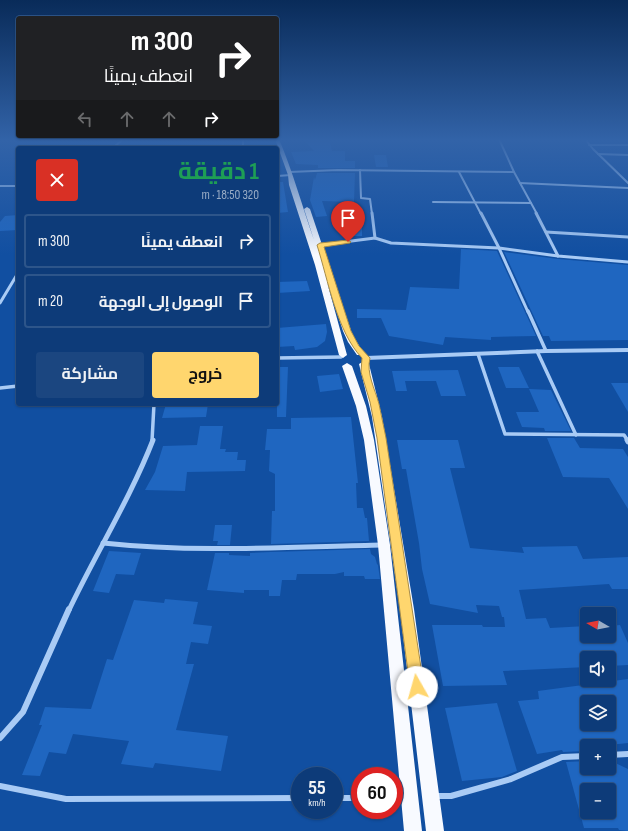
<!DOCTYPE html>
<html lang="ar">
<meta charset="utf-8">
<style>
:root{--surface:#0d3b79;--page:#1b4680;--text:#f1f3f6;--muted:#9aadc6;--line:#2d558a;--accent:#ffd66e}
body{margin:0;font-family:"Sofia Sans Condensed",Cairo,sans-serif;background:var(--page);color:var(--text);direction:rtl;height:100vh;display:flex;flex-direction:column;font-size:15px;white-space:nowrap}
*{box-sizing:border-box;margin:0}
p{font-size:13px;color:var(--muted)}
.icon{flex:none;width:22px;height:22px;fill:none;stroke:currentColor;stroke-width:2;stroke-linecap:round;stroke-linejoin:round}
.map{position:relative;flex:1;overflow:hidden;direction:ltr}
.side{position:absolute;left:16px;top:146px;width:263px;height:260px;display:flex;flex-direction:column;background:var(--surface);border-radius:4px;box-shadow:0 1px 3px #0004,0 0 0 1px var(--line);direction:rtl}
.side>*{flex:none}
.hud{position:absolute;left:16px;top:16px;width:263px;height:122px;border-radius:4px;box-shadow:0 1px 3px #0004,0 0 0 1px var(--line);direction:rtl;background:#202124;color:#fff;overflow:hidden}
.needle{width:26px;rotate:279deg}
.controls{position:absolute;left:580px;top:607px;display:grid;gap:8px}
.controls a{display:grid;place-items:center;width:36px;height:36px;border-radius:4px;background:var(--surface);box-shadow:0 1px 3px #0004,0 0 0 1px var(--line);font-size:20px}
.speed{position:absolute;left:291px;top:767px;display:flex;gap:8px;font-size:20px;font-weight:700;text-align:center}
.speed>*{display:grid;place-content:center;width:52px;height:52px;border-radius:50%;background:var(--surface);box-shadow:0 1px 3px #0004,0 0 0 1px var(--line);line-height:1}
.speed small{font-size:10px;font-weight:400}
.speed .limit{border:6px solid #d22;background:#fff;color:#111}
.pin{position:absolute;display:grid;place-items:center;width:34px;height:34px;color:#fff;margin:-41px -17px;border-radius:50% 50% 50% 0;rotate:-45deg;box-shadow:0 0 4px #0007}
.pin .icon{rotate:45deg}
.me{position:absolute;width:44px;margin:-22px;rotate:353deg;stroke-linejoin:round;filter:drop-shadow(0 0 3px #0008)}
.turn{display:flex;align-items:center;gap:14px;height:84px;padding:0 20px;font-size:18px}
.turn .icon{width:52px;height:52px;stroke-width:2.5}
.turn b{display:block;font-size:28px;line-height:34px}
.lanes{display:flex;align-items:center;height:38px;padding:0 20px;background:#0003;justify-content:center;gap:20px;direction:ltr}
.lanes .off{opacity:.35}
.round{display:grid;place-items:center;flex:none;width:42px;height:42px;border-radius:4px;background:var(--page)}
.overview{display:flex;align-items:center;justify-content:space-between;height:68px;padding:0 20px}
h1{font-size:24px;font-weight:700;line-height:30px;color:#1e9e55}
.action{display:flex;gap:8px;margin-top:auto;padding:8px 20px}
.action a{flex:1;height:46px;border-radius:4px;background:var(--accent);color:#111;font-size:16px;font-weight:700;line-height:46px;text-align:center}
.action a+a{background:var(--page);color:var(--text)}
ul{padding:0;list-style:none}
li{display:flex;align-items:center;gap:12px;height:54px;margin:0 8px 6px;padding:0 12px;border:2px solid var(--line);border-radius:4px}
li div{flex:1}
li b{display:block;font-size:15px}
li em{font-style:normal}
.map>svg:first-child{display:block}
</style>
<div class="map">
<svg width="628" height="831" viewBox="0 0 628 831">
<rect width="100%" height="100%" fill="#114fa1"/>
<g fill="#1f66c0" fill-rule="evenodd">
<path d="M303,139h26l3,12h13v10h10v7h-37v-3l-22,-1 -5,-12 23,-1z"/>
<path d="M374,155h12l2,12h-12z"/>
<path d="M317,173h38l-1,29 -32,-1 5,15 -11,1 -6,-17 4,-23 1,3z"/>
<path d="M277,182h6l5,30 -11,1z"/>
<path d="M18,215v15l-18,1v-9l5,-6z"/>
<path d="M350,225l12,1v10h-13z"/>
<path d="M461,249l36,2 39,85 -45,1v3l-46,-3 -2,8 -54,-9 -8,-18h-24v-9l49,1 4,-23 49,2z"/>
<path d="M504,252l54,7 70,6v75l-77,1 -2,-5h-6z"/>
<path d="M307,281l3,10 -33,2v-11z"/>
<path d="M326,324l1,8 -2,9 -8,6 -22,3 -1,-4 -17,1v-19z"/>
<path d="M277,367h11l-2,50h-9z"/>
<path d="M498,367h21l10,21h-23z"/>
<path d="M458,370l8,26h-25l-5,-15h-31l2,10h-11l-4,-20z"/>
<path d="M339,374l4,15 -23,3 -3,-16z"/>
<path d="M611,383h17v29z"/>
<path d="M529,389l22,1 20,41h-26l-1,-3 -22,-1 -6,-15h23z"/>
<path d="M166,404h42l-2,13 -44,1z"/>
<path d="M351,417l7,66h-2l1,25h6l2,10h2l2,23 -98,3 1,-33h3v-37l-6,-3 1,-21h-5l2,-21h24v-11z"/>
<path d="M200,426h23l-3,23h6l-1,3h13l-1,8h9l-1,11 -58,1 -2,19 -40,-1 10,-18 8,-26 34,-1z"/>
<path d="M547,438h27l6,10 43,1 5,8v52l-19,-31 -46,-1z"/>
<path d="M397,440h61l7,28h-15l20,80 54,5 -2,-6 55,-1 6,13 45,-2v32h-16l-3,-5 -90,6 7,29 20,-1 4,10 37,-2v10h22v-10l11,-1 8,18v22l-19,1v-8h-22v9l-84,4 4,14 -64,1 -11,-61h50l1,2h22l-1,-10h-2l-3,-11 -23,-1 2,8 -48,-9 -8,-35 -3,-26 -13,-74h-4z"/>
<path d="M215,525h17l-2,20h-13l1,-4h-5z"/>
<path d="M370,549l1,5 4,3 2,7 1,1 2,14h-15l-1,-3h-20v-4l-9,2h-38l-1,6h-14l-2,16h-11v-6h-25v3l-37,-3 8,-37h14v2l21,1v-3l21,-1z"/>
<path d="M109,551l32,2 -7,22 -18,-1 -7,19 -16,-2z"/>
<path d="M165,599l33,3 -5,22 19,2 -4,18 -17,-2 -5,22h8l-18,66 52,6 -7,35 -66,-8 -2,5 -32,-4 8,-23 -56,-7 -7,20 -17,-2 -9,24 -18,-1 20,-50h-3l6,-18 46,2 16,-50 6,1 21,-60 30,3z"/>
<path d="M628,679v64l-19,2v-2l-27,5 5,2v1l-24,1 -1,-2 -25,4 -19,-53 21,-2 -1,-8zM587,702h22v22h-22z"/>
<path d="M497,703l20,68 -15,6 -40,4 -17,-73z"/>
<path d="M609,760l19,9v62l-9,-1 -1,-2h-34l-18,-66 21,-1v7h22zM587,790h22v22h-22z"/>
</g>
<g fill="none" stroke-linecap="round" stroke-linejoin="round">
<g stroke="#a9cbf5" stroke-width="2">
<path d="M243,139v9"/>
<path d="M585,139l8,10 35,34"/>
<path d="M589,145h39"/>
<path d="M113,148l10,-9"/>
<path d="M598,154l30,1"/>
<path d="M360,170l1,28 9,1 2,15"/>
<path d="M289,172l49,-2 176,2"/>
<path d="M459,172l22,42"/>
<path d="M277,176l14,-1"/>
<path d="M520,183l108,5"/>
<path d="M0,186h18"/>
<path d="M433,202l98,1 -17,-31 -15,-33"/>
<path d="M531,203l6,11"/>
</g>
<g stroke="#a9cbf5" stroke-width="3">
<path d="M481,213l18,35 29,64"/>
<path d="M536,213l22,43"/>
<path d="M546,232l82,5"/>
<path d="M375,238l16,5 108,5 59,8 70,6"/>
<path d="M320,245l55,-7 -3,-25"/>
<path d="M0,303l18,-30"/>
</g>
<g stroke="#a9cbf5" stroke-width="3.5">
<path d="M528,311l18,40"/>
<path d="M537,351l39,84"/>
<path d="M478,354l27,80 119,1 4,6"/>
<path d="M277,358l64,-1"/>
<path d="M0,388l18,-2"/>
<path d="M152,441l2,-37"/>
</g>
<g stroke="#a9cbf5" stroke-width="5">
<path d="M627,440l1,2"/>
<path d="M103,543c92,10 186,4 279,2"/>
<path d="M69,610c27,-57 61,-111 84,-170"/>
</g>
<g stroke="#a9cbf5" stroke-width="6">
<path d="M0,738l23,-26 46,-103"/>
<path d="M609,755l19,-1"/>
<path d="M0,786l66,13 234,-1"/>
<path d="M434,796h17l60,-17 51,-22 25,-1"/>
<path d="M334,798h26"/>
<path d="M394,798h11"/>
</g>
<path fill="#a9cbf5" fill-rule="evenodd" d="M628,348v4l-82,1 -180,7 -3,-2 3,-2 180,-7z"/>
<g fill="#f8faff" fill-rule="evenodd">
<path d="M275,139h4c14,33 23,67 35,101l-10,-31 3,-2 3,2 41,122 5,10 8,12 -1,2h-6l-9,-13 -5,-11 -16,-49 20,73 -4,3 -4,-3 -24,-90 -26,-80 -1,-10z"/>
<path d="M364,361l5,3 13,53 32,192 30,222h-18l-26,-222 -28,-192 -13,-53z"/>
<path d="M347,363l5,3 14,40 8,34 16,105 32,286h-18l-26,-286 -14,-105 -8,-34 -14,-40z"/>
</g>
</g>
<linearGradient id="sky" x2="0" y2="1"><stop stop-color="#092b59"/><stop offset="0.55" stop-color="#3263a8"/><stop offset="1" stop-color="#3263a8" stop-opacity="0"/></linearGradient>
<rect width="628" height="255" fill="url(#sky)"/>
<path fill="#ffd66e" stroke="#a68b48" d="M348,240l3,2 -1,1 -26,4 27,84 8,15 11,12c-4,15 5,31 9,46 2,11 5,23 7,34l38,249 -2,5 -5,2 -5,-2 -2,-5 -33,-249 -7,-36 -9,-30 1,-14c-25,-26 -34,-78 -45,-113l3,-2z"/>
</svg>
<div class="controls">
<a><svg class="needle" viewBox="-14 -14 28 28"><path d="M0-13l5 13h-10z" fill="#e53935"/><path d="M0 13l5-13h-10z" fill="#9aadc6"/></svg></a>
<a><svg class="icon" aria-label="sound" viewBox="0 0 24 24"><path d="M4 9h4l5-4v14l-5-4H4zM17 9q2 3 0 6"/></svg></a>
<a><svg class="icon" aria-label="layers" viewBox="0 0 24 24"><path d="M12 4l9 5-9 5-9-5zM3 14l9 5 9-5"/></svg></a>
<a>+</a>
<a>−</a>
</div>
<div class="speed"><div>55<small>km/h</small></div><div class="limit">60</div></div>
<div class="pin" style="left:348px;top:242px;background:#d93025"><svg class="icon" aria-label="arrive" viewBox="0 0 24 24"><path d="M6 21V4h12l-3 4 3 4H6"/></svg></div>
<svg class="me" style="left:417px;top:687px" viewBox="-20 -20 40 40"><circle r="19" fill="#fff"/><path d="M0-13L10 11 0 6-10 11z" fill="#ffd66e"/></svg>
<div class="hud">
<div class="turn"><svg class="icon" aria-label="right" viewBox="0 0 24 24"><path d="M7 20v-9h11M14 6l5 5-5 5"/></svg><div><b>300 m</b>انعطف يمينًا</div></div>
<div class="lanes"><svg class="icon off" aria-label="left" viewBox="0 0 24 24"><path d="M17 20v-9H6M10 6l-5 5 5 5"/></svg><svg class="icon off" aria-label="ahead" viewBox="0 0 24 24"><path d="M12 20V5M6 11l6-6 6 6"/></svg><svg class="icon off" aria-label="ahead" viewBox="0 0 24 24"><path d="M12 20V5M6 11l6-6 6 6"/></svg><svg class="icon" aria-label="right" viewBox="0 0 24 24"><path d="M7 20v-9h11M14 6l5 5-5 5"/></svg></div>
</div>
<section class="side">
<div class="overview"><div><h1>1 دقيقة</h1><p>320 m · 18:50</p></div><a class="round" style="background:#d93025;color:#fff"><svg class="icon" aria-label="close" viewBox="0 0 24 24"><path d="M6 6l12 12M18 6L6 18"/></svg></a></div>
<ul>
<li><svg class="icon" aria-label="right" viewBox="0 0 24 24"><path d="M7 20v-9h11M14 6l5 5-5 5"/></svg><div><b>انعطف يمينًا</b></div><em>300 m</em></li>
<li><svg class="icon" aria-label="arrive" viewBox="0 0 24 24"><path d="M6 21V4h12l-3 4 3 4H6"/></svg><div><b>الوصول إلى الوجهة</b></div><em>20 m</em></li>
</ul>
<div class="action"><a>خروج</a><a>مشاركة</a></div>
</section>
</div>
